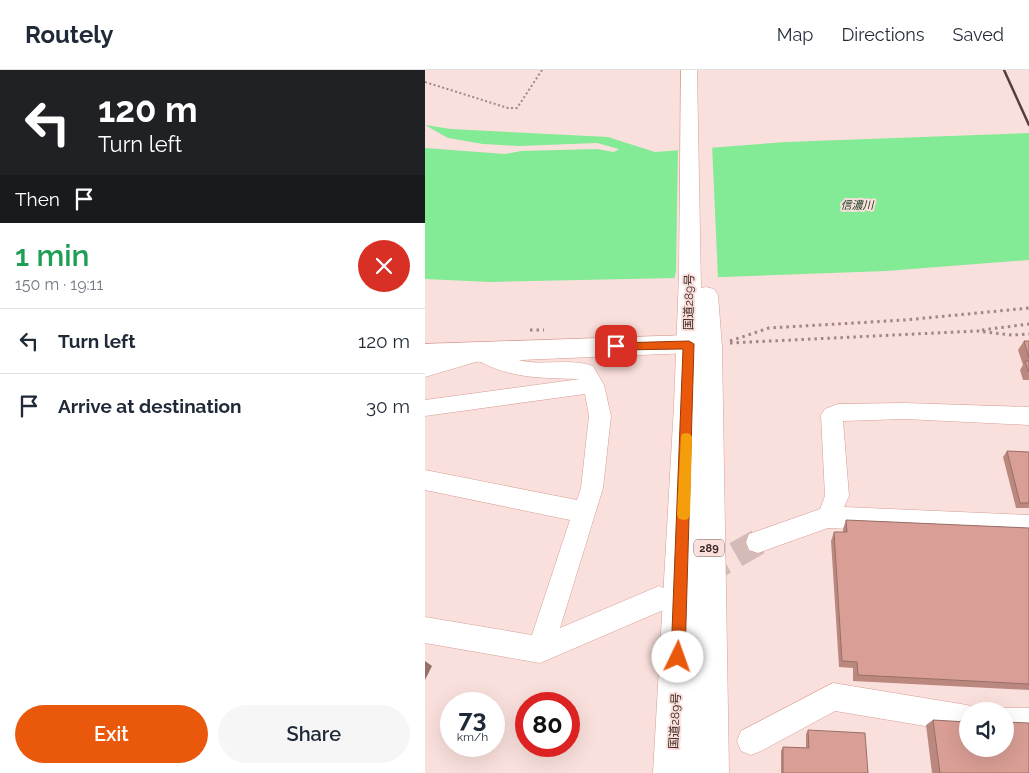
<!DOCTYPE html>
<meta charset="utf-8">
<style>
:root{--surface:#fff;--page:#f6f6f7;--text:#1f2937;--muted:#747a83;--line:#e0e1e3;--accent:#ea580c}
body{margin:0;font-family:Raleway,"Noto Sans JP",sans-serif;background:var(--page);color:var(--text);height:100vh;display:flex;flex-direction:column;font-size:19px;white-space:nowrap}
*{box-sizing:border-box;margin:0}
p{font-size:16px;color:var(--muted)}
.icon{flex:none;width:28px;height:28px;fill:none;stroke:currentColor;stroke-width:2;stroke-linecap:round;stroke-linejoin:round}
.map{position:relative;flex:1;overflow:hidden}
.side{display:flex;flex-direction:column;background:var(--surface);width:425px}
.side>*{flex:none}
.banner{background:#202124;color:#fff;overflow:hidden}
.fabs{position:absolute;left:534px;top:632px;display:grid;gap:10px}
.fabs a{display:grid;place-items:center;width:55px;height:55px;border-radius:50%;background:var(--surface);box-shadow:0 5px 20px #0002;font-size:25px}
.speed{position:absolute;left:15px;top:622px;display:flex;gap:10px;font-size:25px;font-weight:700;text-align:center}
.speed>*{display:grid;place-content:center;width:65px;height:65px;border-radius:50%;background:var(--surface);box-shadow:0 5px 20px #0002;line-height:1}
.speed small{font-size:12px;font-weight:400}
.speed .limit{border:8px solid #d22;background:#fff;color:#111}
.pin{position:absolute;display:grid;place-items:center;width:42px;height:42px;color:#fff;margin:-21px;border-radius:10px;box-shadow:0 2px 8px #0006}
.me{position:absolute;width:55px;margin:-28px;rotate:3deg;stroke-linejoin:round;filter:drop-shadow(0 0 4px #0008)}
.turn{display:flex;align-items:center;gap:18px;height:105px;padding:0 15px;font-size:22px}
.turn .icon{width:65px;height:65px;stroke-width:2.5}
.turn b{display:block;font-size:35px;line-height:42px}
.then{display:flex;align-items:center;height:48px;padding:0 15px;background:#0003;gap:10px;font-size:19px}
.round{display:grid;place-items:center;flex:none;width:52px;height:52px;border-radius:26px;background:var(--page)}
.head{display:flex;align-items:center;justify-content:space-between;height:85px;padding:0 15px}
h1{font-size:30px;font-weight:600;line-height:38px;color:#1e9e55}
.primary-button{display:flex;gap:10px;margin-top:auto;padding:10px 15px}
.primary-button a{flex:1;height:58px;border-radius:30px;background:var(--accent);color:#fff;font-size:20px;font-weight:600;line-height:58px;text-align:center}
.primary-button a+a{background:var(--page);color:var(--text)}
ul{padding:0;list-style:none}
li{display:flex;align-items:center;gap:15px;height:65px;padding:0 15px;border-top:1px solid var(--line)}
li div{flex:1}
li b{display:block;font-size:19px}
li em{font-style:normal}
header{display:flex;align-items:center;gap:30px;box-sizing:border-box;height:70px;padding:0 25px;background:var(--surface);border-bottom:1px solid var(--line)}
header strong{font-size:24px}
nav{display:flex;gap:28px;margin-inline-start:auto;font-size:18px}
main{display:flex;flex:1;min-height:0}
.map>svg:first-child{display:block}
</style>
<header>
<strong>Routely</strong>
<nav><a>Map</a><a>Directions</a><a>Saved</a></nav>
</header>
<main>
<section class="side">
<div class="banner">
<div class="turn"><svg class="icon" aria-label="left" viewBox="0 0 24 24"><path d="M17 20v-9H6M10 6l-5 5 5 5"/></svg><div><b>120 m</b>Turn left</div></div>
<div class="then">Then<svg class="icon" aria-label="arrive" viewBox="0 0 24 24"><path d="M6 21V4h12l-3 4 3 4H6"/></svg></div>
</div>
<div class="head"><div><h1>1 min</h1><p>150 m · 19:11</p></div><a class="round" style="background:#d93025;color:#fff"><svg class="icon" aria-label="close" viewBox="0 0 24 24"><path d="M6 6l12 12M18 6L6 18"/></svg></a></div>
<ul>
<li><svg class="icon" aria-label="left" viewBox="0 0 24 24"><path d="M17 20v-9H6M10 6l-5 5 5 5"/></svg><div><b>Turn left</b></div><em>120 m</em></li>
<li><svg class="icon" aria-label="arrive" viewBox="0 0 24 24"><path d="M6 21V4h12l-3 4 3 4H6"/></svg><div><b>Arrive at destination</b></div><em>30 m</em></li>
</ul>
<div class="primary-button"><a>Exit</a><a>Share</a></div>
</section>
<div class="map">
<svg width="604" height="703" viewBox="0 0 604 703">
<rect width="100%" height="100%" fill="#fae0dc"/>
<path fill="#83ea95" d="M0,55l26,4 157,8 47,15 131,-10 243,-9v127l-143,11 -162,6 -234,5 -65,-3v-131l80,6 16,-3 76,-2 17,3 5,-3 -22,-6 -78,3 -36,-2 -35,-6z"/>
<path fill="#fae0dc" d="M287,74l6,135 -44,1 2,-9 2,-124z"/>
<g fill="none" stroke-linecap="round" stroke-linejoin="round">
<path stroke="#d4bbb7" stroke-width="26" stroke-dasharray="26 13" stroke-linecap="butt" d="M277,504l56,-32"/>
<g stroke="#d79d94" stroke-width="1">
<g id="street">
<path d="M56,276c17,5 30,14 49,16 20,2 44,-3 63,4l11,19 7,31 -8,72 -43,140 99,-42 9,4 4,9 -4,9 -128,55 -115,-20v-26l107,18 38,-115 -145,-30v-20l152,30 4,-12 8,-72 -4,-22 -160,22v-16l155,-21c-35,-1 -69,0 -101,-18l-54,16v-16z"/>
<path d="M480,333l124,4v18l-124,-6 -62,2 6,75 -5,11 185,8v22l-201,-9 -70,25 -9,-3 -3,-8 3,-8 71,-25 5,-13 -4,-81 4,-6 13,-5z"/>
<path d="M408,613l134,22 10,4 1,2h-11v22l-132,-22 -74,40 -10,4 -10,-4 -4,-10 4,-10z"/>
<path d="M580,638h24v28h-24v-25h-8z"/>
</g>
</g>
<g stroke="#d79d94" stroke-width="1">
<path id="secondary" d="M264,265l9,2 4,7 -4,7 -9,2 -264,11v-20z"/>
</g>
<g stroke="#d79d94" stroke-width="1">
<path id="highway" d="M256,0h16l4,218 5,-1 8,2 4,6 4,52 7,426h-76l21,-368 5,-131z"/>
</g>
<path stroke="#a08784" stroke-width="2" stroke-dasharray="2 2.5" stroke-linecap="butt" d="M0,12l83,26h9l25,-38"/>
<g stroke="#a08784" stroke-width="3" stroke-dasharray="2.5 4" stroke-linecap="butt">
<path d="M105,260h14"/>
<path d="M557,260l47,-6"/>
<path d="M305,271l39,-13 136,-8 124,-12"/>
<path d="M305,273l247,-12 35,4 17,-1"/>
</g>
<use href="#street" fill="#fff" fill-rule="evenodd"/>
<use href="#secondary" fill="#fff" fill-rule="evenodd"/>
<use href="#highway" fill="#fff" fill-rule="evenodd"/>
<path stroke="#573e3b" stroke-width="2.5" d="M579,0l25,55"/>
</g>
<g fill="#bb8880">
<path d="M599,271h5v41v-2h-6l-3,-10 3,-5 -5,-15z"/>
<path d="M582,381l22,1v56h-13l-13,-51z"/>
<path d="M421,450l183,8v162l-176,-9v-13l-14,-1 -8,-126 3,-9h9v-3z"/>
<path d="M541,647l1,32 62,24h-97l-6,-48 7,-5 25,2z"/>
<path d="M383,660l60,43h-87v-22l2,-4 23,1v-14z"/>
</g>
<path fill="#986f68" d="M0,591l7,5 -7,14z"/>
<g fill="#d99e95" stroke="#986f68">
<path d="M599,271h5v17z"/>
<path d="M600,291h4v10h-1z"/>
<path d="M582,381l22,1v51h-9z"/>
<path d="M421,450l183,8v156l-171,-9 -1,-13 -15,-1 -8,-129h13z"/>
<path d="M541,647h1v32h38v-27l24,1v50h-89l-7,-53 34,2z"/>
<path d="M383,660l57,3 3,40h-85v-26l26,1z"/>
</g>
<path fill="#ea580c" stroke="#983908" d="M264,271l5,3 -9,313 -2,5 -5,2 -5,-2 -2,-5 12,-308 -67,1 -6,-4 6,-3z"/>
<path fill="#f59e0b" d="M261,363l4,1 2,3 -2,78 -2,4 -4,1 -5,-1 -2,-4 4,-78 1,-3z"/>
<g text-anchor="middle" dominant-baseline="central" stroke-width="4" stroke-linejoin="round" paint-order="stroke">
<g font-size="11" font-style="italic" fill="#103a1a" stroke="#fae0dc">
<text x="432" y="135">信濃川</text>
</g>
<rect fill="#fae0dc" stroke="#765d5a" stroke-width="1" x="269" y="469.5" width="30" height="17" rx="4"/>
<g font-size="11" font-weight="bold" fill="#3d2522">
<text x="284" y="478">289</text>
</g>
<g font-size="12" fill="#3d2522" stroke="#fae0dc">
<text transform="translate(264 232) rotate(-89)">国道289号</text>
<text transform="translate(250 651) rotate(-87)">国道289号</text>
</g>
</g>
</svg>
<div class="fabs">
<a><svg class="icon" aria-label="sound" viewBox="0 0 24 24"><path d="M4 9h4l5-4v14l-5-4H4zM17 9q2 3 0 6"/></svg></a>
</div>
<div class="speed"><div>73<small>km/h</small></div><div class="limit">80</div></div>
<div class="pin" style="left:191px;top:276px;background:#d93025"><svg class="icon" aria-label="arrive" viewBox="0 0 24 24"><path d="M6 21V4h12l-3 4 3 4H6"/></svg></div>
<svg class="me" style="left:253px;top:587px" viewBox="-20 -20 40 40"><circle r="19" fill="#fff"/><path d="M0-13L10 11 0 6-10 11z" fill="#ea580c"/></svg>
</div>
</main>
